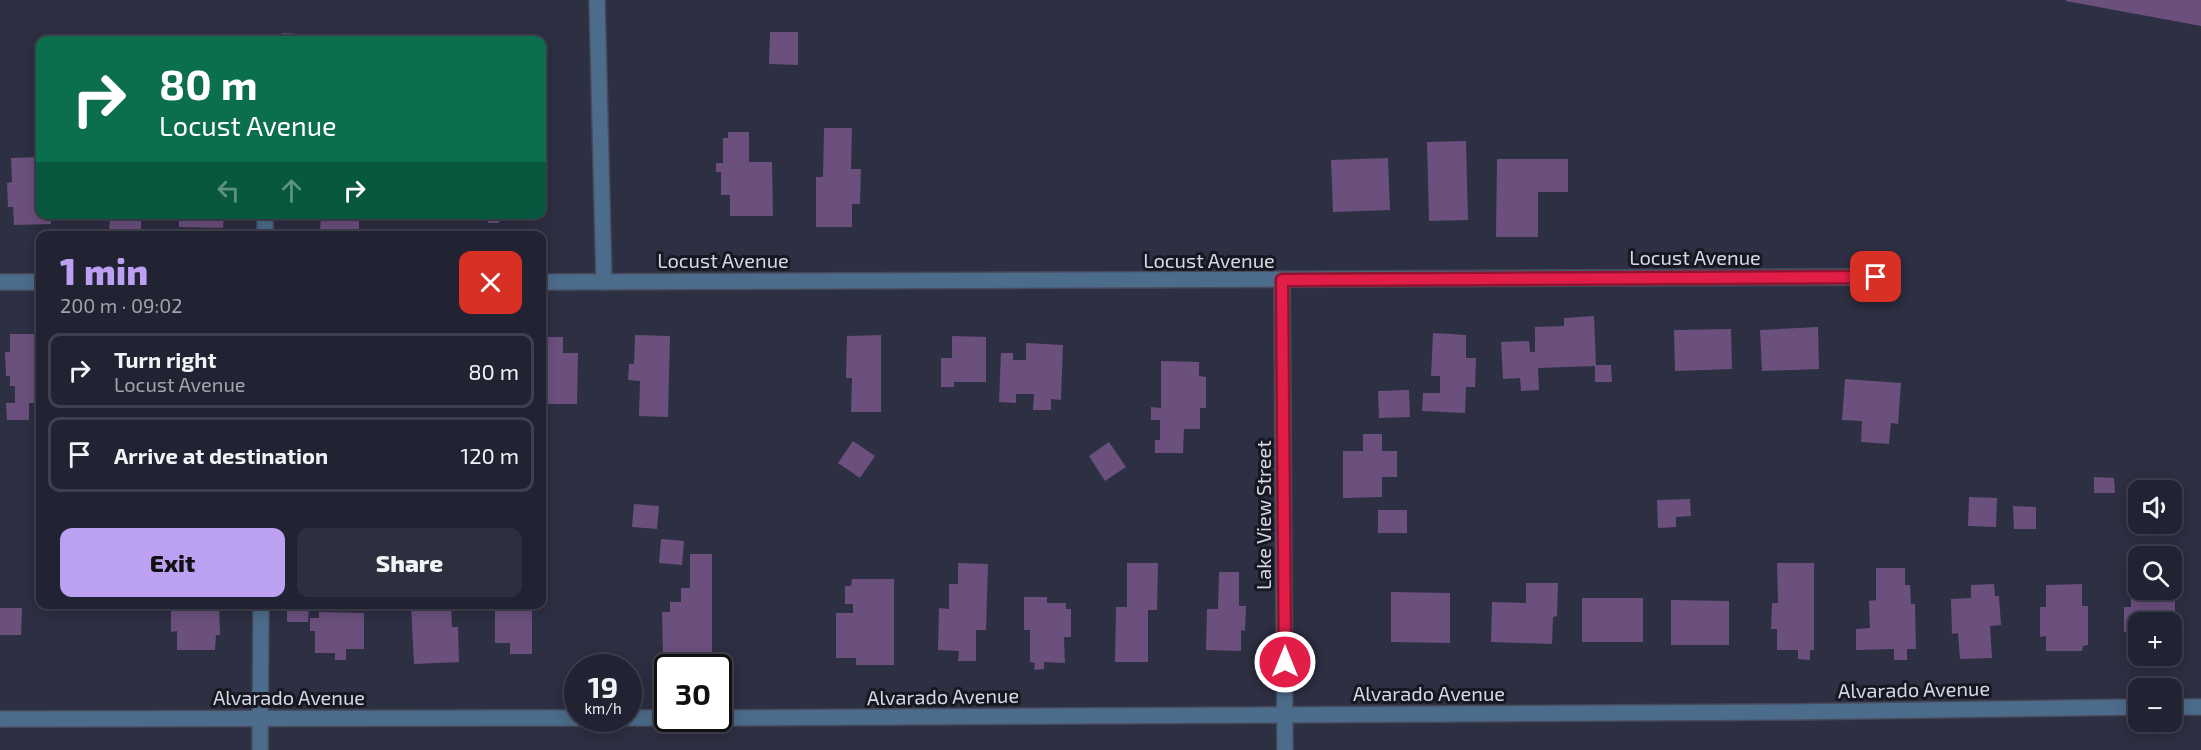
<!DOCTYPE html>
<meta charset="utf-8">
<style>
:root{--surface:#222332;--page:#2e2f3e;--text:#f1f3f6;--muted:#a2a4ac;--line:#3f404d;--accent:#bca0f2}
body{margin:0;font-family:"Exo 2",sans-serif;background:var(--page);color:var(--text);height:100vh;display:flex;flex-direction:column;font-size:22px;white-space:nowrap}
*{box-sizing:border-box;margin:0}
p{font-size:20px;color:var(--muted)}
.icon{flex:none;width:33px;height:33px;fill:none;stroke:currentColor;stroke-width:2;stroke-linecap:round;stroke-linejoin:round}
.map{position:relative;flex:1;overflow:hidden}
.panel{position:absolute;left:36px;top:231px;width:510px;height:378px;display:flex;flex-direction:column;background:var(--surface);border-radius:12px;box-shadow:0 3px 15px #0003,0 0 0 2px var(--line)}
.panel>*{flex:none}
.hud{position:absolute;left:36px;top:36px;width:510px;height:183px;border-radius:12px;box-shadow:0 3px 15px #0003,0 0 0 2px var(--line);background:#0b6e4f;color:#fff;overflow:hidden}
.controls{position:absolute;left:2128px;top:480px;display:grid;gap:12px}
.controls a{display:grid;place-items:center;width:54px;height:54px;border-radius:12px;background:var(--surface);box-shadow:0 3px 15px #0003,0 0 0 2px var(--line);font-size:30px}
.speed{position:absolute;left:564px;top:654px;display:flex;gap:12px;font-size:30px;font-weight:700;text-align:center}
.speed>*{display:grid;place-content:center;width:78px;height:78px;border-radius:50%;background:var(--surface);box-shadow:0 3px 15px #0003,0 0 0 2px var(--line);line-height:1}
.speed small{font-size:15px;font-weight:400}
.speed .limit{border:3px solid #111;border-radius:9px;background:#fff;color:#111}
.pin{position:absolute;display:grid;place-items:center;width:51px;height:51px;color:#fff;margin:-26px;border-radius:12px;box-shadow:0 3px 9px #0006}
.me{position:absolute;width:66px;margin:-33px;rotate:0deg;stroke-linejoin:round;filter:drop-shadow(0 0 4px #0008)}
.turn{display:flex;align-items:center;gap:21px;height:126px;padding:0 24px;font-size:27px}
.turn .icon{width:78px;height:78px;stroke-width:2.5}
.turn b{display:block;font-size:42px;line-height:51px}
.lanes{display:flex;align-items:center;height:57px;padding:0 24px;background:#0003;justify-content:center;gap:30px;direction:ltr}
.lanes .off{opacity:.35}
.round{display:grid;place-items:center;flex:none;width:63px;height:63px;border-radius:12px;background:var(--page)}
.head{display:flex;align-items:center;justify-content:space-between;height:102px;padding:0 24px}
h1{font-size:36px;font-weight:800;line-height:45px;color:var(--accent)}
.button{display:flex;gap:12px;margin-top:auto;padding:12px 24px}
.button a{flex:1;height:69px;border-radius:12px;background:var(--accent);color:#111;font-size:24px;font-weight:800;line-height:69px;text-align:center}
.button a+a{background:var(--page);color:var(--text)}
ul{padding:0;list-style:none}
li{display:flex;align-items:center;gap:18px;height:75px;margin:0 12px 9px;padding:0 12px;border:3px solid var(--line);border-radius:12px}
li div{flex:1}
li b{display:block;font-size:22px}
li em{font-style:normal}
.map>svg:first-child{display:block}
</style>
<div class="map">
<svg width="2201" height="750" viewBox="0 0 2201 750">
<rect width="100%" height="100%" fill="#2d2f42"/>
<g fill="#6b507e">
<path d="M2066,0h135v26l-135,-25z"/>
<path d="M770,32h28v33l-29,-1z"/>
<path d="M282,33l18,1v6h-18z"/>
<path d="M183,37l36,1v2h-36z"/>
<path d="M824,128h28l-1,41h10l-1,35h-8v23h-36v-50h7z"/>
<path d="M728,132h21v30h23l1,54h-43v-21h-9v-23h-5v-9h7v-25h5z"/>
<path d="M1466,141l2,79 -39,1 -2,-79z"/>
<path d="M40,157v57h11v10l-37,1 -1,-18h-5l-1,-24 5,-1 -1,-24z"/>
<path d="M1388,158l2,52 -57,2 -2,-52z"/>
<path d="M1497,159h71v33h-30v45h-42z"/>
<path d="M105,214h36v19l-32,-1 1,-13 -6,1z"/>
<path d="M175,214h49l-1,14 -44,-1v-9h-5z"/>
<path d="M315,214h49v5h-5v13l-39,-1 1,-13h-6z"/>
<path d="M488,214h12l-1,9h-11z"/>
<path d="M1594,316l2,49h15l1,17h-17v-16l-57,2 1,22 -18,1 -1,-13 -17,1 -2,-37 28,-1 1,11h5v-25l29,-1v-8z"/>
<path d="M1818,327l1,42 -57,2 -2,-41z"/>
<path d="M1731,329l1,40 -57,2 -1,-41z"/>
<path d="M1433,333l33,2v23h10l-1,29h-9l-1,26 -43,-2 1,-18h17v-17h-9z"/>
<path d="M10,334h30v69h-11v17h-22l-1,-17h9v-17h-5v-10h-4l-1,-24h5z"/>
<path d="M635,335l35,1 -2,81 -29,-1 1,-35 -12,-1 1,-16h5z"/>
<path d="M881,335v77h-30l1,-34h-6l1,-42z"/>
<path d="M952,336l34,1v45h-32v5h-13v-29h11z"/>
<path d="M542,337h21v16h15l-1,51h-35z"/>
<path d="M1026,343l37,2 -2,55 -10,-1v11h-18l1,-16h-18v9l-17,-1 2,-49h12v7h13z"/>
<path d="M1161,361l38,1v14l7,1v31h-6v21h-16l-1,24h-28v-13h5v-20h-9v-13l10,1z"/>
<path d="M1845,379l56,4 -3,41 -7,-1 -2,21 -28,-2 1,-21 -20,-1z"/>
<path d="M1409,390l1,27 -31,1 -1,-27z"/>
<path d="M1363,434h19v17h15v26h-15v20l-39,1v-47h20z"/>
<path d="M853,441l22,15 -15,22 -22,-15z"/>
<path d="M1109,442l17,25 -21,14 -16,-25z"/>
<path d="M2094,477l20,1 1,15h-21z"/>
<path d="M1969,497l28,1 -1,29 -28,-1z"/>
<path d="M1690,499l1,17 -15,1v10l-18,1 -1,-28z"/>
<path d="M634,504l25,2 -2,23 -25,-2z"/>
<path d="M2013,506l23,1v22h-22z"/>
<rect x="1378" y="510" width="29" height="23"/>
<path d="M661,539l23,2 -2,24 -23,-2z"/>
<path d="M690,554h22v99h-5v9l-26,1v-8h-18l-1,-43h8v-10h11v-14h9z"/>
<path d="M958,563l30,1 -2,66h-10v31h-18l1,-10 -21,-1 1,-42 10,1v-25h9z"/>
<path d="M1127,563h31l-1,47h-9v52h-33l1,-55h11z"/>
<path d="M1777,563h37v87h-4v10l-12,-1v-9h-21v-21h-6l1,-26h6z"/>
<path d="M1876,568h29v17h5l1,19h4l1,45h-9v11h-13v-11l-38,1v-21l14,-1 -1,-27 7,-1z"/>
<path d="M1219,572h20v34h7l-1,25 -4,-1v21l-35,-1 1,-41h11z"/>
<path d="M852,579h42v86h-38v-7h-20v-45h17v-9h-8v-18h6z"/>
<path d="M1526,583h32l-1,33 -4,1 -1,27 -61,-2 1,-40 34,1z"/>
<path d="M1994,584l1,12h4l2,29 -11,1 2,32 -32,1 -2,-26 -6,1 -1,-35 20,-1v-13z"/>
<path d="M2082,584v22h6v39l-5,1 -1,5h-36v-15l-6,1v-30h6v-22z"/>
<path d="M2141,590h28v7h6v29h-3v-4h-33v34h28v2h-38v-26h-5v-25h7v-10h10z"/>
<path d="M1391,592l59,1v50l-59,-1z"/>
<path d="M1024,597h23v6h19v6h5v28h-7l1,26 -21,-1v7l-10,1 1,-7 -5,-1v-32h-6z"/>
<rect x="1582" y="598" width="61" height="44"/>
<path d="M1671,600l58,1v44h-58z"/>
<path d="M177,604h42l1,31h-4l-1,15h-38v-19l-6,1v-23h6z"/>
<path d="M287,604h22l-1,18h-21z"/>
<path d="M428,604h23l1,23h6l1,35 -45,2 -3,-59z"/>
<path d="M495,604h37v50h-22v-11h-15z"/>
<path d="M0,608h22l-1,27h-21z"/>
<path d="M319,612l45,1v36h-18v11h-11v-7h-20v-22h-5v-13h9z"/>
</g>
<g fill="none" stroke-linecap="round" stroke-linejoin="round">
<g stroke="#484a5c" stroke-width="18">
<g id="minor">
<path d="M597,0l7,282"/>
<path d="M265,236v-22"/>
<path d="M1282,280l3,470"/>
<path d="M0,282h40"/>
<path d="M542,282c444,0 889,-2 1334,-5"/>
<path d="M2172,707h29"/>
<path d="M628,718h40"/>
<path d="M718,718l1071,-6 350,-5"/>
<path d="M0,719l578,-1"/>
<path d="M260,750l1,-146"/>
</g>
</g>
<use href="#minor" stroke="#4c6c8b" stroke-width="15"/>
</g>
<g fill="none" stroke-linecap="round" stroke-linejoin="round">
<g stroke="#92132f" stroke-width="15">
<path id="route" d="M1285,662l-3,-382 594,-3"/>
</g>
<use href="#route" stroke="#e11d48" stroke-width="10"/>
</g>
<g text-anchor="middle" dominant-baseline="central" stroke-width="6" stroke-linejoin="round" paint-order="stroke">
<g font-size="20" fill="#d6d8e5" stroke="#171821">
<text x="1695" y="257">Locust Avenue</text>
<text x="723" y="260">Locust Avenue</text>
<text x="1209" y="260">Locust Avenue</text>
<text transform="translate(1263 515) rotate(-90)">Lake View Street</text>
<text transform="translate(1914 689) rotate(-1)">Alvarado Avenue</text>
<text x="1429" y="693">Alvarado Avenue</text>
<text transform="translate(943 696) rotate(-1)">Alvarado Avenue</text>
<text x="289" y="697">Alvarado Avenue</text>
</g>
</g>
</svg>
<div class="controls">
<a><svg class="icon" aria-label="sound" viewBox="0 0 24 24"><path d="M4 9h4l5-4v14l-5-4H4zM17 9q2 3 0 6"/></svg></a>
<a><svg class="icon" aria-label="search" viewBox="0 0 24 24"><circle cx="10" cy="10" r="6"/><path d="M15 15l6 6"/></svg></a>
<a>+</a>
<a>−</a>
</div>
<div class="speed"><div>19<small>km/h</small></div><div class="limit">30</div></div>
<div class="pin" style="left:1876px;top:277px;background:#d93025"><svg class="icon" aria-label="arrive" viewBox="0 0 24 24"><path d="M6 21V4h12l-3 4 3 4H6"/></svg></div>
<svg class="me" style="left:1285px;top:662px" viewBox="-20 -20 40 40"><circle r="17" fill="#e11d48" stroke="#fff" stroke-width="3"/><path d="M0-11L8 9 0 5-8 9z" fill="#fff"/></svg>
<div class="hud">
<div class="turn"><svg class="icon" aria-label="right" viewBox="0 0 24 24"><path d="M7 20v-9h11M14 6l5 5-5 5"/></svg><div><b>80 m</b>Locust Avenue</div></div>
<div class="lanes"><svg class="icon off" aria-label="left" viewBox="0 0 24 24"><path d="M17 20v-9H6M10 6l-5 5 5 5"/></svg><svg class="icon off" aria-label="ahead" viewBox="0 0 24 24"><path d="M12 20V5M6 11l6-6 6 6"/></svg><svg class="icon" aria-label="right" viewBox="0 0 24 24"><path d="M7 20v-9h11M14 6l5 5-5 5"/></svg></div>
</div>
<section class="panel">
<div class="head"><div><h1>1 min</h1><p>200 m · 09:02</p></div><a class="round" style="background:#d93025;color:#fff"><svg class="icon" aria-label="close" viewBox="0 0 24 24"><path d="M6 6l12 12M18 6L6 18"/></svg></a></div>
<ul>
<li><svg class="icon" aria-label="right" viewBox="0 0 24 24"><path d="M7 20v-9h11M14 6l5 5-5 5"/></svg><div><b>Turn right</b><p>Locust Avenue</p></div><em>80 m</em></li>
<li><svg class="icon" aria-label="arrive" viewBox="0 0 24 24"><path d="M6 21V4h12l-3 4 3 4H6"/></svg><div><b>Arrive at destination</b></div><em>120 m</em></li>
</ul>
<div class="button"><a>Exit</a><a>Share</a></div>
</section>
</div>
